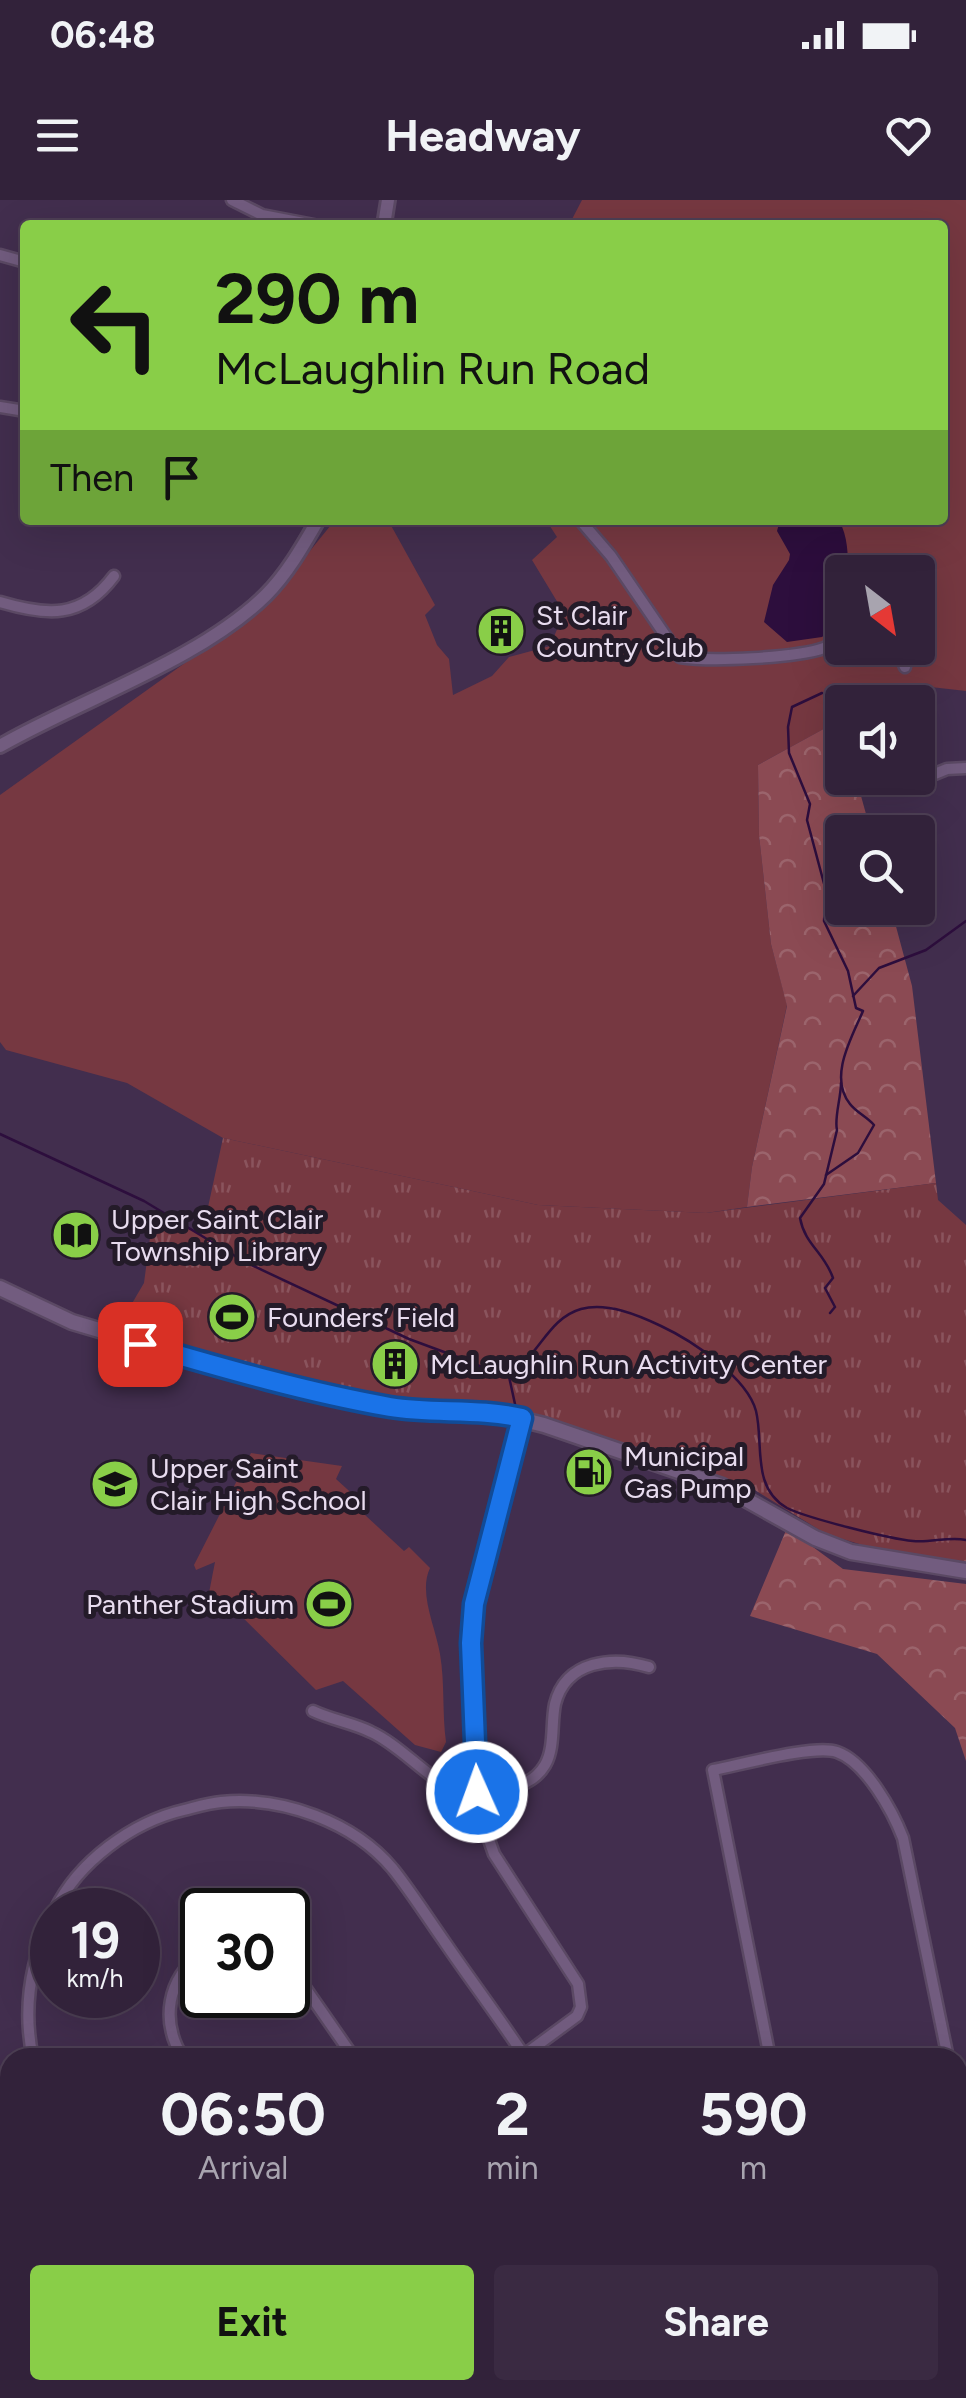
<!DOCTYPE html>
<meta charset="utf-8">
<style>
:root{--surface:#32223a;--page:#3a2a42;--text:#f1f3f6;--muted:#a8a4af;--line:#4d3f54;--accent:#89ce48}
body{margin:0;font-family:Figtree,sans-serif;background:var(--page);color:var(--text);height:100vh;display:flex;flex-direction:column;font-size:38px;white-space:nowrap}
*{box-sizing:border-box;margin:0}
p{font-size:32px;color:var(--muted)}
.icon{flex:none;width:55px;height:55px;fill:none;stroke:currentColor;stroke-width:2;stroke-linecap:round;stroke-linejoin:round}
.map{position:relative;flex:1;overflow:hidden}
.details{position:absolute;left:0px;top:1848px;width:968px;height:352px;display:flex;flex-direction:column;background:var(--surface);border-radius:30px 30px 0 0;box-shadow:0 10px 40px #0002,0 0 0 2px var(--line)}
.details>*{flex:none}
.banner{position:absolute;left:20px;top:20px;width:928px;height:305px;border-radius:10px;box-shadow:0 10px 40px #0002,0 0 0 2px var(--line);background:#89ce48;color:#111;overflow:hidden}
.needle{width:65px;rotate:149deg}
.controls{position:absolute;left:825px;top:355px;display:grid;gap:20px}
.controls a{display:grid;place-items:center;width:110px;height:110px;border-radius:10px;background:var(--surface);box-shadow:0 10px 40px #0002,0 0 0 2px var(--line);font-size:50px}
.speed{position:absolute;left:30px;top:1688px;display:flex;gap:20px;font-size:50px;font-weight:700;text-align:center}
.speed>*{display:grid;place-content:center;width:130px;height:130px;border-radius:50%;background:var(--surface);box-shadow:0 10px 40px #0002,0 0 0 2px var(--line);line-height:1}
.speed small{font-size:25px;font-weight:400}
.speed .limit{border:5px solid #111;border-radius:15px;background:#fff;color:#111}
.pin{position:absolute;display:grid;place-items:center;width:85px;height:85px;color:#fff;margin:-42px;border-radius:20px;box-shadow:0 5px 15px #0006}
.me{position:absolute;width:110px;margin:-55px;rotate:358deg;stroke-linejoin:round;filter:drop-shadow(0 0 8px #0008)}
.turn{display:flex;align-items:center;gap:35px;height:210px;padding:0 30px;font-size:45px}
.turn .icon{width:130px;height:130px;stroke-width:2.5}
.turn b{display:block;font-size:70px;line-height:85px}
.then{display:flex;align-items:center;height:95px;padding:0 30px;background:#0003;gap:20px;font-size:38px}
.eta{display:flex;justify-content:space-evenly;align-items:center;height:170px;text-align:center}
.eta b{font-size:60px;font-weight:700;line-height:70px}
.button{display:flex;gap:20px;margin-top:auto;padding:20px 30px}
.button a{flex:1;height:115px;border-radius:10px;background:var(--accent);color:#111;font-size:40px;font-weight:700;line-height:115px;text-align:center}
.button a+a{background:var(--page);color:var(--text)}
.status{display:flex;justify-content:space-between;align-items:center;height:70px;padding:0 50px;background:var(--surface);direction:ltr}
.status svg{height:28px;fill:currentColor}
header{display:flex;justify-content:space-between;align-items:center;height:130px;padding:0 30px;background:var(--surface);font-size:45px;font-weight:700}
.map>svg:first-child{display:block}
</style>
<div class="status"><b>06:48</b><svg viewBox="0 0 49 12"><path d="M0 12V9h3v3zM5 12V6h3v6zM10 12V3h3v9zM15 12V0h3v12zM26 1h20v11H26zM47 4h2v5h-2z"/></svg></div>
<header><svg class="icon" aria-label="menu" viewBox="0 0 24 24"><path d="M4 6h16M4 12h16M4 18h16"/></svg>Headway<svg class="icon" aria-label="heart" viewBox="0 0 24 24"><path d="M12 20l-8-8c-3-5 5-10 8-4 3-6 11-1 8 4z"/></svg></header>
<div class="map">
<svg width="966" height="2198" viewBox="0 0 966 2198">
<defs>
<pattern id="forest-crowns" width="20" height="18" patternUnits="userSpaceOnUse" patternTransform="scale(2.5)"><rect width="20" height="18" fill="#8b4a53"/><path d="M2 6a3 3 0 1 1 6 0M12 15a3 3 0 1 1 6 0" fill="none" stroke="#9b646c"/></pattern>
<pattern id="park-tufts" width="24" height="20" patternUnits="userSpaceOnUse" patternTransform="scale(2.5)"><rect width="24" height="20" fill="#763841"/><path d="M3 7l-1-3M5 7V3M7 7l1-3M15 17l-1-3M17 17v-4M19 17l1-3" fill="none" stroke="#8a545d"/></pattern>
</defs>
<rect width="100%" height="100%" fill="#422e4e"/>
<g fill="#763841" fill-rule="evenodd">
<path d="M582,0h384v491l-53,-6 -37,17h-34v17l-84,46 1,70 12,109 16,61 -35,162 -5,40 -41,6 -168,-8 -315,-67 -96,-55 -121,-33 -6,-8v-247l266,-190 69,-85h53l47,85 -10,10 12,30 12,14 4,36 39,-19 17,-19 41,-11 14,-33 -32,-53 25,-23 -11,-17h396v-295h-373zM842,372h76v76h-76z"/>
<path d="M251,1253l91,13 -6,13 33,30 -4,6 39,36 5,-4 21,21c-12,25 6,60 10,86 5,29 2,59 6,88l-5,10 -26,-7 -72,-64 -27,9 -89,-88 -10,5 -9,-9 7,-36 -19,8 -2,-5z"/>
</g>
<g fill="url(#forest-crowns)">
<path d="M840,520l2,58h14l15,54h-29v76h49l21,78 24,197 -189,24 5,-40 35,-161 -16,-62 -12,-109 -1,-70z"/>
<path d="M787,1328l56,41 123,15v177l-11,-33 -78,-74 -127,-38z"/>
</g>
<path fill="url(#park-tufts)" d="M223,938l315,67 168,8 230,-30 2,17 28,25v338l-80,-11 -60,-18 -76,-47 -253,-84 -77,-1 -90,-13 -208,-60 -2,-5 24,-41 8,-60h22l28,12z"/>
<path fill="#2d0e3d" d="M780,320h59c9,17 9,34 9,52h-6v49l-20,16 -35,5 -23,-20 9,-37 16,-25 1,-6 -13,-23z"/>
<g fill="none" stroke-linecap="round" stroke-linejoin="round">
<g stroke="#2d0e3d" stroke-width="2.5">
<path d="M822,493l-30,14 -4,20 1,26 21,51 -3,16 19,71 -2,30 24,50 8,37 7,3c-11,26 -35,66 -13,93 6,8 17,13 24,21l-16,28 -32,22"/>
<path d="M853,796l26,-28 47,-18 40,-29"/>
<path d="M0,934l144,67 101,61 164,77 62,23"/>
<path d="M830,1113l5,-6 -10,-19 8,-10c-9,-26 -28,-33 -33,-60l24,-34 13,-54c-3,-12 4,-32 4,-47"/>
<path d="M477,1165c58,26 58,-43 104,-56 26,-7 57,6 80,17 30,14 86,51 95,85 8,32 -5,77 31,97 20,10 103,31 126,33 18,2 36,-5 53,-1"/>
<path d="M508,1172l7,32"/>
</g>
<g stroke="#5b4964" stroke-width="15">
<g id="minor">
<path d="M232,0l30,15 52,10"/>
<path d="M0,55l25,7"/>
<path d="M0,207l25,4"/>
<path d="M580,320l31,36 69,101c30,5 116,1 144,-9 8,-3 13,-9 18,-15"/>
<path d="M0,402c47,14 82,17 114,-26"/>
<path d="M897,448l8,19"/>
<path d="M915,582l32,-13 19,-1"/>
<path d="M521,1218l-47,185 -3,40 6,149 5,28 12,34 84,130 3,23 -4,9 -53,39"/>
<path d="M313,1511c19,9 40,12 58,21 29,13 56,46 83,57 14,6 31,2 46,1 18,-3 35,-8 45,-25 10,-17 6,-42 10,-61 11,-44 58,-48 94,-37"/>
<path d="M55,1710c23,-48 77,-88 129,-100 12,-3 25,-7 37,-8 61,-6 133,20 172,67 19,24 36,51 53,75 26,38 54,75 79,113"/>
<path d="M288,1763l66,95"/>
<path d="M33,1858c-11,-50 -2,-98 19,-143"/>
<path d="M183,1858c-23,-37 -16,-79 19,-105"/>
<path d="M770,1858l-57,-288c27,-5 102,-26 124,-18 29,10 56,60 66,86l45,220"/>
<path d="M958,1904l8,38"/>
<path d="M958,2045l8,-4"/>
<path d="M0,2092l10,2"/>
<path d="M454,2190l5,8"/>
<path d="M844,2190l2,8"/>
<path d="M91,2198l3,-8"/>
<path d="M661,2198l4,-8"/>
</g>
</g>
<g stroke="#5b4964" stroke-width="18">
<g id="tertiary">
<path d="M384,25l4,-25"/>
<path d="M0,546c82,-47 200,-86 266,-151 21,-21 37,-49 52,-75"/>
</g>
</g>
<g stroke="#5b4964" stroke-width="19">
<path id="secondary" d="M0,1088l72,34 230,68 115,21 87,4 40,10 178,61 93,52 36,14 115,19"/>
</g>
<use href="#minor" stroke="#725c7f" stroke-width="10"/>
<use href="#tertiary" stroke="#725c7f" stroke-width="12"/>
<use href="#secondary" stroke="#725c7f" stroke-width="14"/>
</g>
<g fill="none" stroke-linecap="round" stroke-linejoin="round">
<g stroke="#114b97" stroke-width="25">
<path id="route" d="M140,1144c83,24 165,48 250,63 44,7 88,1 132,11l-48,186 -3,39 6,149"/>
</g>
<use href="#route" stroke="#1a73e8" stroke-width="18"/>
</g>
<defs>
<g id="building-disc" transform="scale(2.5)"><circle r="9.5" fill="#89ce48" stroke="#241b29"/><path d="M-4-6H4V6H1V3H-1V6H-4ZM-2.5-4.3h1.7v1.8h-1.7ZM.8-4.3h1.7v1.8H.8ZM-2.5-1h1.7V.8h-1.7ZM.8-1h1.7V.8H.8Z" fill="#111"/></g>
<g id="library-disc" transform="scale(2.5)"><circle r="9.5" fill="#89ce48" stroke="#241b29"/><path d="M-6-4Q-3-5.5-.7-3.5V5Q-3 3-6 4ZM6-4Q3-5.5 .7-3.5V5Q3 3 6 4Z" fill="#111"/></g>
<g id="stadium-disc" transform="scale(2.5)"><circle r="9.5" fill="#89ce48" stroke="#241b29"/><path d="M0-5a6.5 5 0 1 0 0 10a6.5 5 0 1 0 0-10ZM-3.5-1.8h7v3.6h-7Z" fill="#111"/></g>
<g id="fuel-disc" transform="scale(2.5)"><circle r="9.5" fill="#89ce48" stroke="#241b29"/><path d="M-5.5-6h7V0h2V4h1.3V-2.5L3-4.5l.8-.8L6-3V5H2.5V1h-1V6h-7ZM-4.2-4.7v3.2H.2V-4.7Z" fill="#111"/></g>
<g id="school-disc" transform="scale(2.5)"><circle r="9.5" fill="#89ce48" stroke="#241b29"/><path d="M0-5L7-2L0 1L-7-2ZM-4 1L0 2.5L4 1V4Q0 6-4 4Z" fill="#111"/></g>
</defs>
<g fill-rule="evenodd">
<use href="#building-disc" x="501" y="431"/>
<use href="#library-disc" x="76" y="1035"/>
<use href="#stadium-disc" x="232" y="1117"/>
<use href="#building-disc" x="395" y="1164"/>
<use href="#fuel-disc" x="589" y="1272"/>
<use href="#school-disc" x="115" y="1284"/>
<use href="#stadium-disc" x="329" y="1404"/>
</g>
<g text-anchor="middle" dominant-baseline="central" stroke-width="10" stroke-linejoin="round" paint-order="stroke">
<g font-size="28" fill="#e8dcef" stroke="#241b29" text-anchor="start">
<text x="536" y="415">St Clair<tspan x="536" dy="32">Country Club</tspan></text>
<text x="111" y="1019">Upper Saint Clair<tspan x="111" dy="32">Township Library</tspan></text>
<text x="267" y="1117">Founders’ Field</text>
<text x="430" y="1164">McLaughlin Run Activity Center</text>
<text x="624" y="1256">Municipal<tspan x="624" dy="32">Gas Pump</tspan></text>
<text x="150" y="1268">Upper Saint<tspan x="150" dy="32">Clair High School</tspan></text>
<text x="294" y="1404" text-anchor="end">Panther Stadium</text>
</g>
</g>
</svg>
<div class="controls">
<a><svg class="needle" viewBox="-14 -14 28 28"><path d="M0-13l5 13h-10z" fill="#e53935"/><path d="M0 13l5-13h-10z" fill="#a8a4af"/></svg></a>
<a><svg class="icon" aria-label="sound" viewBox="0 0 24 24"><path d="M4 9h4l5-4v14l-5-4H4zM17 9q2 3 0 6"/></svg></a>
<a><svg class="icon" aria-label="search" viewBox="0 0 24 24"><circle cx="10" cy="10" r="6"/><path d="M15 15l6 6"/></svg></a>
</div>
<div class="speed"><div>19<small>km/h</small></div><div class="limit">30</div></div>
<div class="pin" style="left:140px;top:1144px;background:#d93025"><svg class="icon" aria-label="arrive" viewBox="0 0 24 24"><path d="M6 21V4h12l-3 4 3 4H6"/></svg></div>
<svg class="me" style="left:477px;top:1592px" viewBox="-20 -20 40 40"><circle r="17" fill="#1a73e8" stroke="#fff" stroke-width="3"/><path d="M0-11L8 9 0 5-8 9z" fill="#fff"/></svg>
<div class="banner">
<div class="turn"><svg class="icon" aria-label="left" viewBox="0 0 24 24"><path d="M17 20v-9H6M10 6l-5 5 5 5"/></svg><div><b>290 m</b>McLaughlin Run Road</div></div>
<div class="then">Then<svg class="icon" aria-label="arrive" viewBox="0 0 24 24"><path d="M6 21V4h12l-3 4 3 4H6"/></svg></div>
</div>
<section class="details">
<div class="eta">
<div><b>06:50</b><p>Arrival</p></div>
<div><b>2</b><p>min</p></div>
<div><b>590</b><p>m</p></div>
</div>
<div class="button"><a>Exit</a><a>Share</a></div>
</section>
</div>
